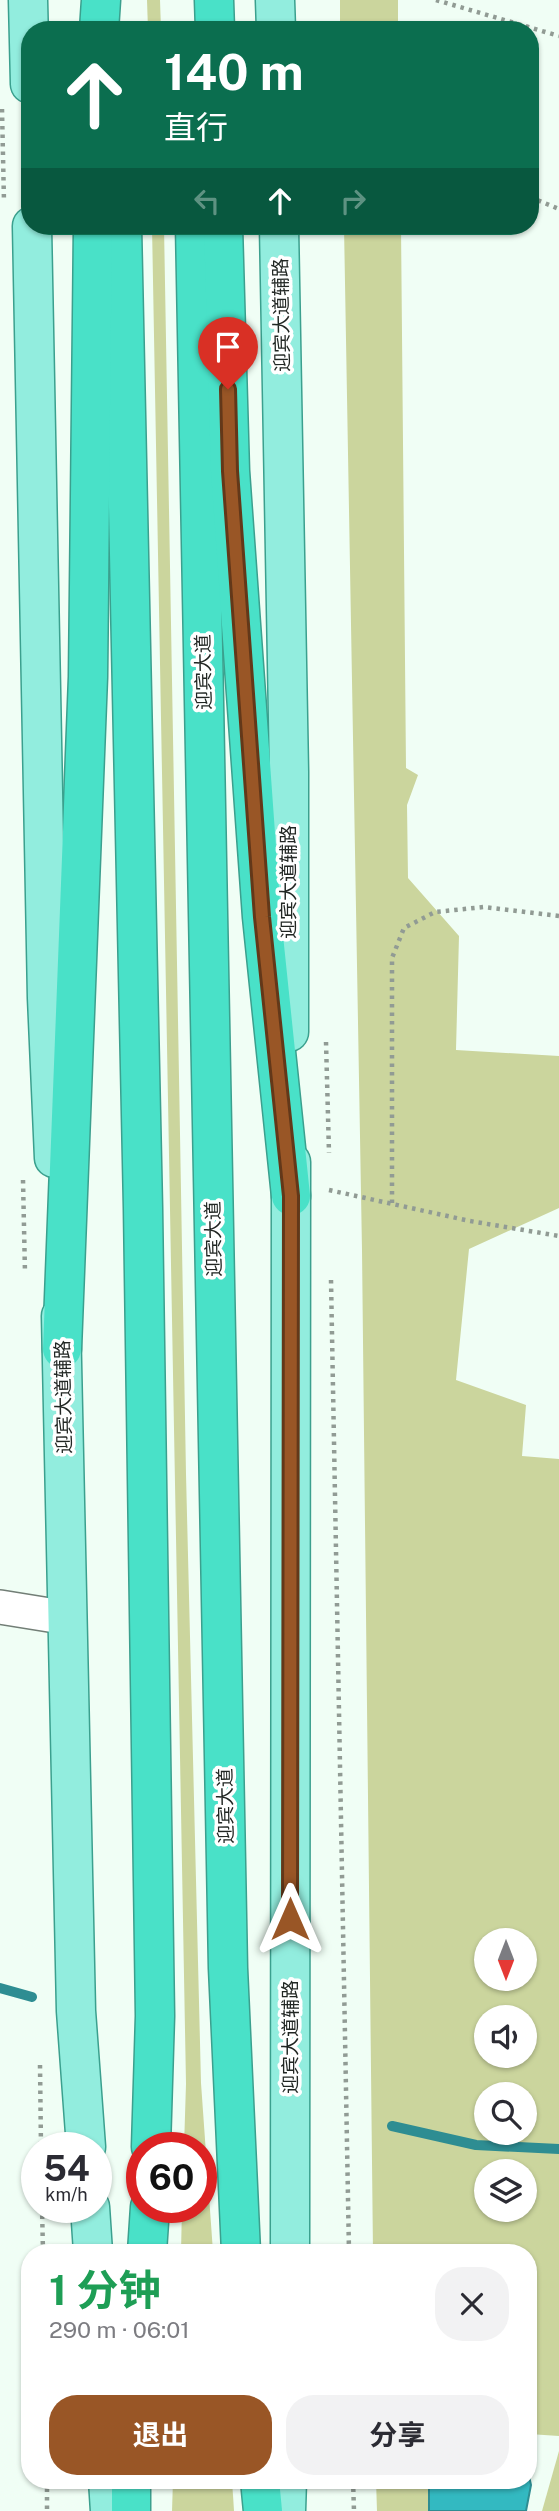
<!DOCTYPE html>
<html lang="zh">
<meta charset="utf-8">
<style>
:root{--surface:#fff;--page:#f2f2f3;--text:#2b2b33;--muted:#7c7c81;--accent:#995626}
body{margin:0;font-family:"Public Sans","Noto Sans SC",sans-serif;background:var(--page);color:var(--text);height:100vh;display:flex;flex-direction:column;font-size:26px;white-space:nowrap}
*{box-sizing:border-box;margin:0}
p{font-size:23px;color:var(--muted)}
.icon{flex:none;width:38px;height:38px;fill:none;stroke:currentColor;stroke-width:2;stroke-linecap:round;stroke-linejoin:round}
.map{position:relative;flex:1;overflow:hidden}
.details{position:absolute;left:21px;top:2244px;width:516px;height:245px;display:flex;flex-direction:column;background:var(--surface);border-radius:28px;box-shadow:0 2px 5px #0004}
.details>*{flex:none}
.hud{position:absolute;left:21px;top:21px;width:518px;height:214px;border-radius:28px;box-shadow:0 2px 5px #0004;background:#0b6e4f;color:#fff;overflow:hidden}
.needle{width:46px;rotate:180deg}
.controls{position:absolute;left:474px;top:1928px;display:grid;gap:14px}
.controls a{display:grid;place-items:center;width:63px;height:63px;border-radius:50%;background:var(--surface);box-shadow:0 2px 5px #0004;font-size:35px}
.speed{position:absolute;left:21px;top:2132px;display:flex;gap:14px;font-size:35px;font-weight:700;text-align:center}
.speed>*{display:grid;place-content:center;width:91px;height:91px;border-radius:50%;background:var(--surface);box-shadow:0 2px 5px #0004;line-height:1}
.speed small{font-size:18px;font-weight:400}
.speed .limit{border:10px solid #d22;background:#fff;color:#111}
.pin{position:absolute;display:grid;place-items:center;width:60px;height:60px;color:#fff;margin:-72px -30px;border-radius:50% 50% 50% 0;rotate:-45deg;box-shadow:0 0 7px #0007}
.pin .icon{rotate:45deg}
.me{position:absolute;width:77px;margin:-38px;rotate:0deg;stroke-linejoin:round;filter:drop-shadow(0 0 5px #0008)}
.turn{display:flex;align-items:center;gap:24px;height:147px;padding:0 28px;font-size:32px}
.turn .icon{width:91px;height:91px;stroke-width:2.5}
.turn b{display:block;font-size:49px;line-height:60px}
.lanes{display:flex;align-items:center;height:66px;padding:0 28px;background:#0003;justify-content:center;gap:35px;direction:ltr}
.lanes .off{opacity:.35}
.round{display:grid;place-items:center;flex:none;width:74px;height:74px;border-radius:28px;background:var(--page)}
.headline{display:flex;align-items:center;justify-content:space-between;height:119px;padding:0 28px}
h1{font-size:42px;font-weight:700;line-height:52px;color:#1e9e55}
.cta{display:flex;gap:14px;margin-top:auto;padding:14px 28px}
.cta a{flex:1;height:80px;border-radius:28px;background:var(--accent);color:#fff;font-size:28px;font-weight:700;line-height:80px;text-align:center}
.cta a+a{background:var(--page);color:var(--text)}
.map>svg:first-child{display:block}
</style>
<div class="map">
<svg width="559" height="2511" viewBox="0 0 559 2511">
<rect width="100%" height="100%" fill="#f0fef5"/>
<g fill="#cbd59d" fill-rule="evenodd">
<path d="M147,0h13l1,30h-13z"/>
<rect x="340" y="0" width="58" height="30"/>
<path d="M152,226h12l22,1248 15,609 12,169h-32l1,-45h19v-60h-17l2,-63z"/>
<path d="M344,226h57l5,542 12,7 -11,30 1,73 51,58 -3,114 103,6v152l-90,41 -13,131 70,25 -4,51 37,3v977l-30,-2 -1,-182h-155l-11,-1002zM486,1941h39v38h-39zM486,2018h39v38h-39zM486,2095h39v38h-39zM486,2172h39v38h-39z"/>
<path d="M559,2451v60h-17z"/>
<path d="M173,2480h59l2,31h-62z"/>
<path d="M376,2480h53v31h-52z"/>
</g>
<path fill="#33b9c1" stroke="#2e8d92" stroke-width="2" d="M529,2476l2,9 -5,26h-97v-31h99z"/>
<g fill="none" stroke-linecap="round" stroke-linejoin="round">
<g stroke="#2e8d92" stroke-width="10">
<path d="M0,1988l32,9"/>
<path d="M392,2126l84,19 83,4"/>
</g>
<g stroke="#727e76" stroke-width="36">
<path id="street" d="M0,1607l68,11"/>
</g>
<g stroke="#3ba08e" stroke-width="41">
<g id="primary">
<path d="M28,0l2,84"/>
<path d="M275,0l1,30"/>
<path d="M32,226l15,772 7,160"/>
<path d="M279,226l10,546v260"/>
<path d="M61,1316l15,695 10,136"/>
<path d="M90,2207l3,45"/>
<path d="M290,2252l1,-1090"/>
<path d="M108,2480l2,31"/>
<path d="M286,2511l1,-31"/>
</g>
</g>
<g stroke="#3ba08e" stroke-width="41">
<g id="highway">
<path d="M214,0l1,30"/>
<path d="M99,30l2,-30"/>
<path d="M122,226l21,982 12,808 -4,131"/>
<path d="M195,226l33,1742 13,284"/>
<path d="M223,226l7,245 32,446 29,279"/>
<path d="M62,1349l26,-672 5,-451"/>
<path d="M147,2252l3,-45"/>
<path d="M260,2480l3,31"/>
<path d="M131,2511v-31"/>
</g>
</g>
<g stroke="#919b94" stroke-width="4.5" stroke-dasharray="3.5 5" stroke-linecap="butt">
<path d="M436,0l123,36"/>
<path d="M2,109l2,93"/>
<path d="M530,197l29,12"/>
<path d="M326,1042l3,111"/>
<path d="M23,1180l2,93"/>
<path d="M329,1190l141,31 89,15"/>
<path d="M392,1203v-245l12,-30 31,-16 49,-5 75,9"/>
<path d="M331,1280l18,972"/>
<path d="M40,2065l1,82"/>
<path d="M42,2207l1,45"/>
<path d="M47,2480v31"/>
<path d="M353,2480l1,31"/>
</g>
<use href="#street" stroke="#fff" stroke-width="33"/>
<use href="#primary" stroke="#92edde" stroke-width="38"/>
<use href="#highway" stroke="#49e1c8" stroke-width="38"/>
</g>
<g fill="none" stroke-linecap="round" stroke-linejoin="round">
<g stroke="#633819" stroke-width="18">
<path id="route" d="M228,389l2,82 32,446 29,279 -1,723"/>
</g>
<use href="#route" stroke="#995626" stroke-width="12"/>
</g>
<g text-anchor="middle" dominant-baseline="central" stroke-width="7" stroke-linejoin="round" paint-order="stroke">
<g font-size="19" fill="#212623" stroke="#fff">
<text transform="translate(281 315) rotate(-91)">迎宾大道辅路</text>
<text transform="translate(203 672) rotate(-91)">迎宾大道</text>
<text transform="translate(288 882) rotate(-90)">迎宾大道辅路</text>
<text transform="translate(213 1239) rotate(-91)">迎宾大道</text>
<text transform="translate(63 1397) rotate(-91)">迎宾大道辅路</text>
<text transform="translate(225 1806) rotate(-91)">迎宾大道</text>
<text transform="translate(290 2037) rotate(-90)">迎宾大道辅路</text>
</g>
</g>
</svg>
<div class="controls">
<a><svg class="needle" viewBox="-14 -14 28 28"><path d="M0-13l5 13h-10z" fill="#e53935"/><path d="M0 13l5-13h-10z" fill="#7c7c81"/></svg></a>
<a><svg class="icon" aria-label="sound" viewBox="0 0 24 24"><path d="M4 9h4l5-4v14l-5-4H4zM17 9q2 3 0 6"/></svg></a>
<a><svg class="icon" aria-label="search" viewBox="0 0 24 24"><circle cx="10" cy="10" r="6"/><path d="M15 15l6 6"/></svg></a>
<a><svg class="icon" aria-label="layers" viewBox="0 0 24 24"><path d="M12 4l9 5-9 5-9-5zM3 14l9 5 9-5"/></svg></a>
</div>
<div class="speed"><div>54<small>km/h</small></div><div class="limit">60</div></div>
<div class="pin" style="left:228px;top:389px;background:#d93025"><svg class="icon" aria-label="arrive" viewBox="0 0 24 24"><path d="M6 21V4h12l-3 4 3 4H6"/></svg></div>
<svg class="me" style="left:290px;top:1919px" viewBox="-20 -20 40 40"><path d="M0-17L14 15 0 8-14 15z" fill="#995626" stroke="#fff" stroke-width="4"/></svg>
<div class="hud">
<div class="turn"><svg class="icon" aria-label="ahead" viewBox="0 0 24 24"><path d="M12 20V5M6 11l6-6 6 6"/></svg><div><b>140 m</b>直行</div></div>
<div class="lanes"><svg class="icon off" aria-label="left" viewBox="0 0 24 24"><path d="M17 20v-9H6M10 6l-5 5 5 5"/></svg><svg class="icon" aria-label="ahead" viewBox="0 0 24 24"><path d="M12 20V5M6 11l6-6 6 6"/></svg><svg class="icon off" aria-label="right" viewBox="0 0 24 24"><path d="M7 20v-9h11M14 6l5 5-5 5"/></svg></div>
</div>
<section class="details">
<div class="headline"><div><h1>1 分钟</h1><p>290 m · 06:01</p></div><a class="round"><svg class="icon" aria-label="close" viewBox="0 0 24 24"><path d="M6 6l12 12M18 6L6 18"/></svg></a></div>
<div class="cta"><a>退出</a><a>分享</a></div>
</section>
</div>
